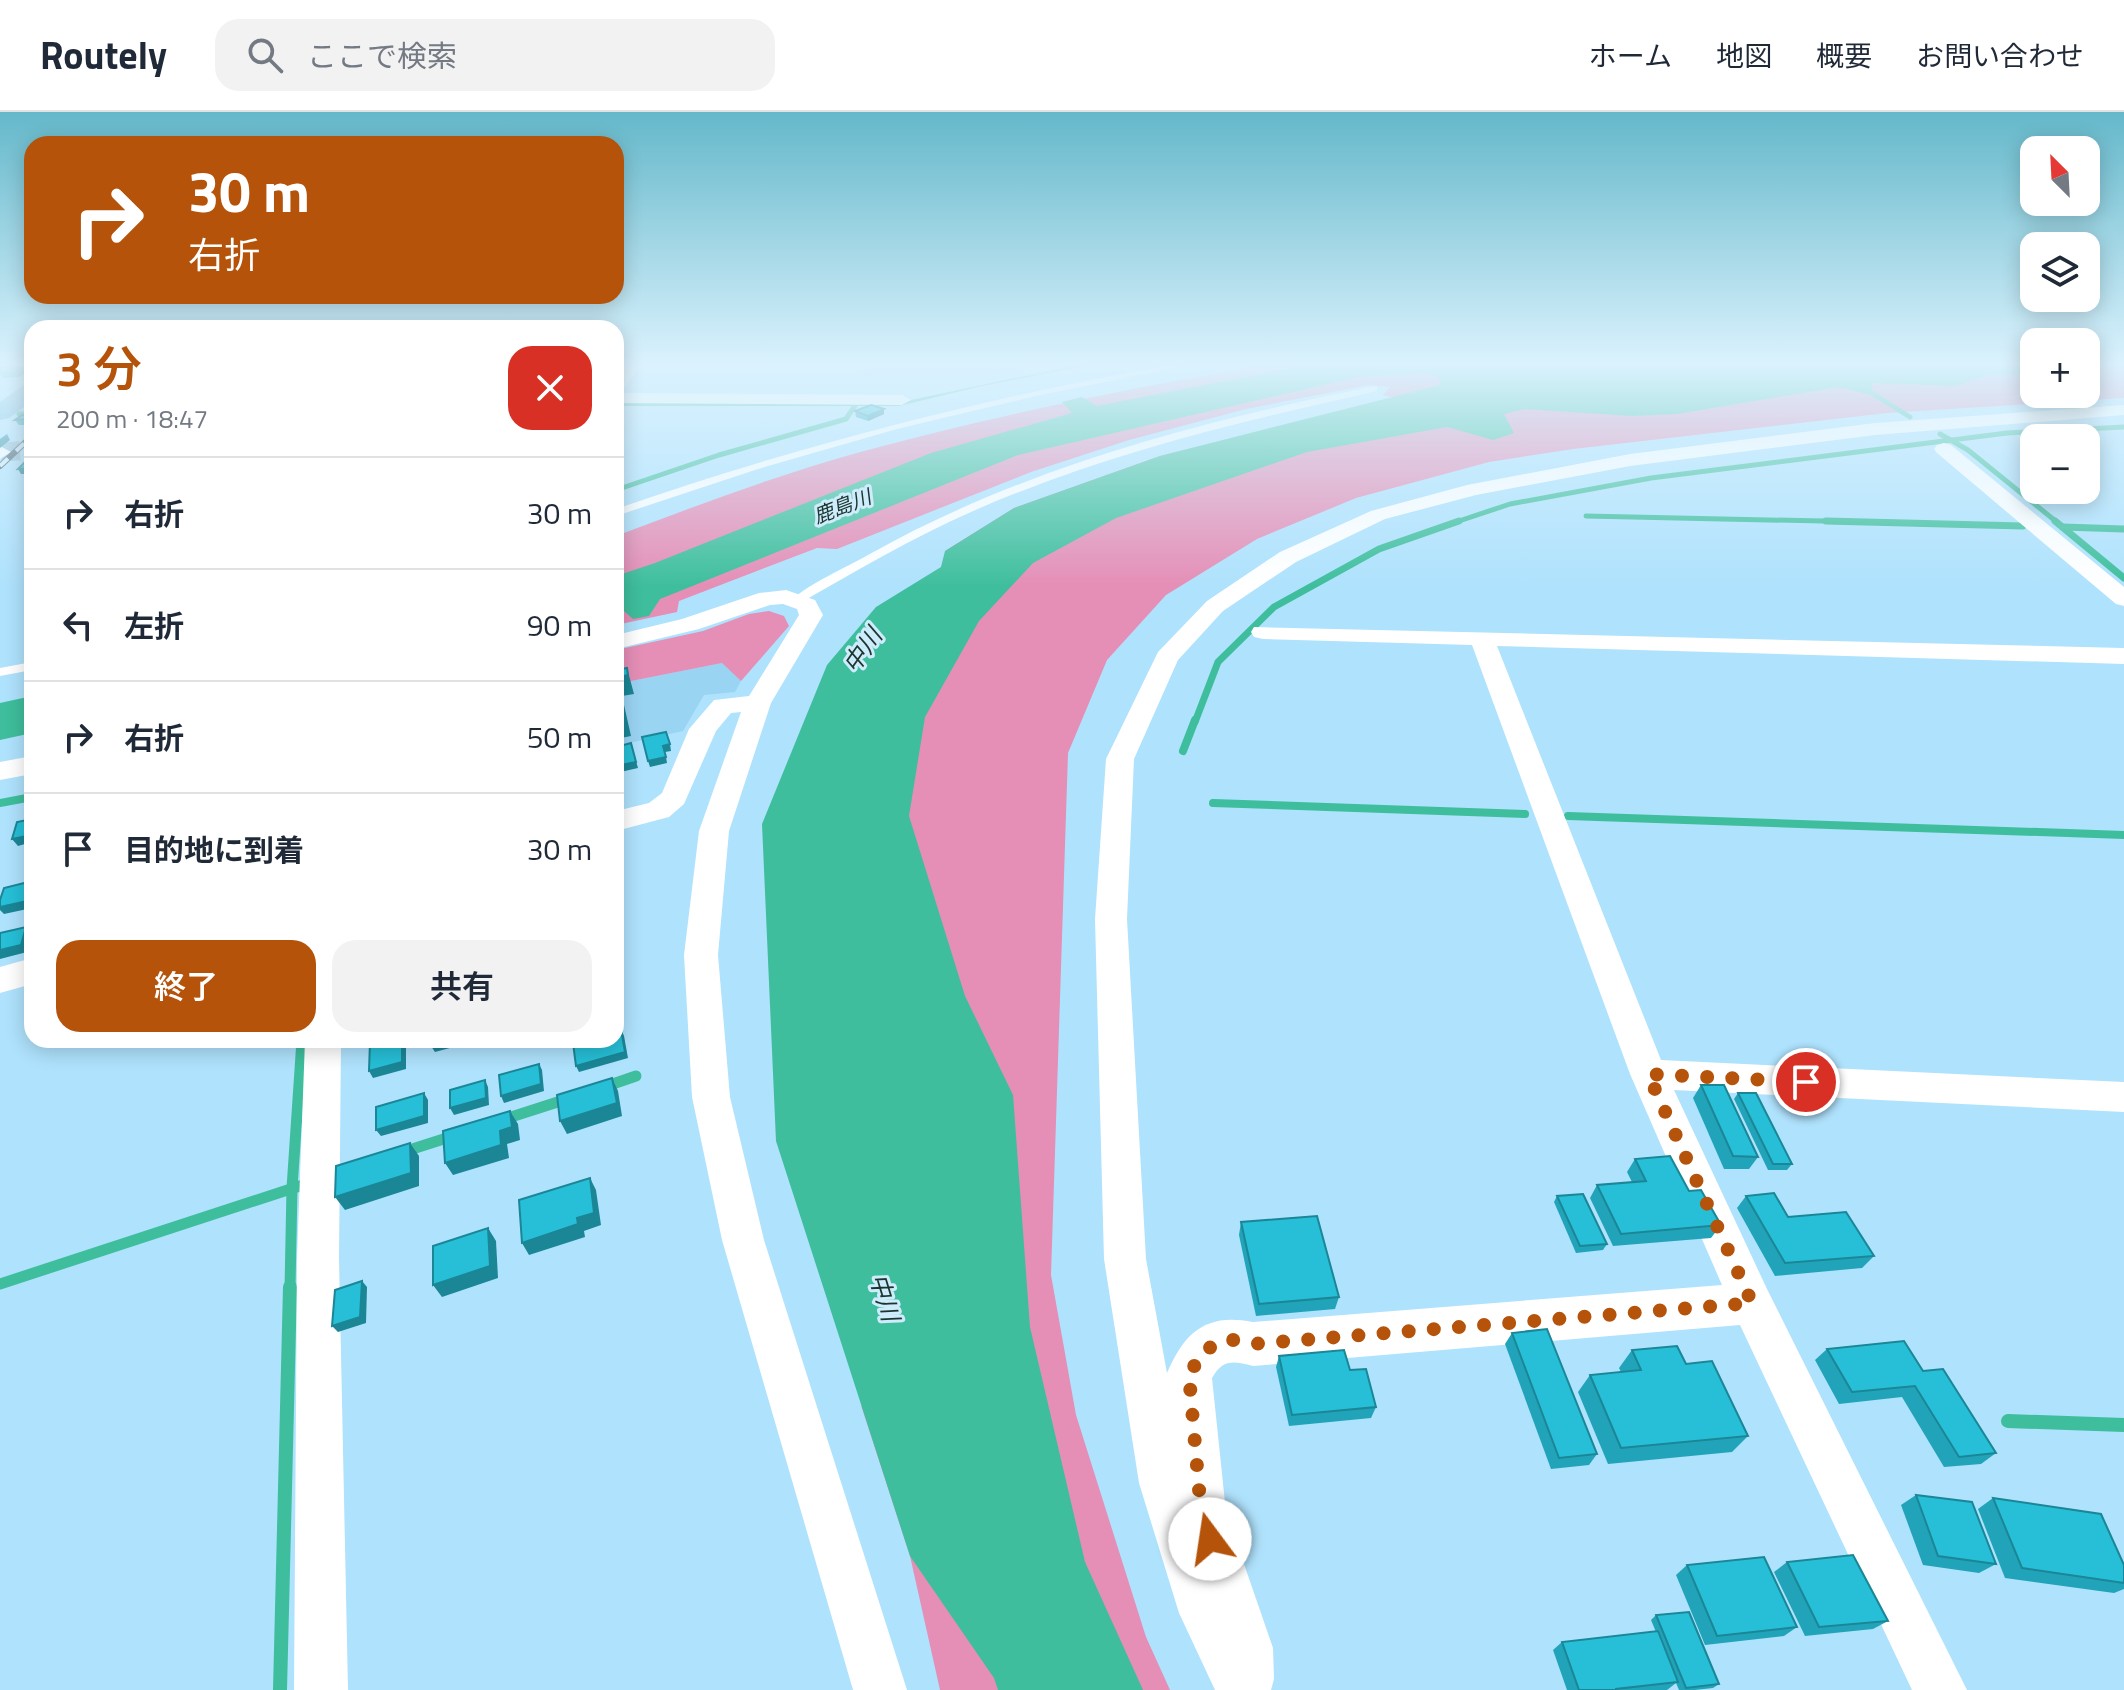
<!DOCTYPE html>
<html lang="ja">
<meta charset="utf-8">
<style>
:root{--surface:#fff;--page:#f2f2f3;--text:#1f2937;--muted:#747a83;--line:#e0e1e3;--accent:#b45309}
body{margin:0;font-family:"Titillium Web","Noto Sans JP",sans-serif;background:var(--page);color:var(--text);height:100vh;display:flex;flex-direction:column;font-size:30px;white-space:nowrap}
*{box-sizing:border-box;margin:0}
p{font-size:26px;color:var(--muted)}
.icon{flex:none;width:44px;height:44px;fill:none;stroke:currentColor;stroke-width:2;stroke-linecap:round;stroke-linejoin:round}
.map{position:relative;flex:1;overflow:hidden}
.sheet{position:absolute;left:24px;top:208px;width:600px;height:728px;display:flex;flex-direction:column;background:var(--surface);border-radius:24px;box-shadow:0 4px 20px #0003}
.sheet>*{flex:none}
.hud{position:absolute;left:24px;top:24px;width:600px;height:168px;border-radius:24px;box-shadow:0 4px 20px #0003;background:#b45309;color:#fff;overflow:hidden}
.needle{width:52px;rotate:336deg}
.buttons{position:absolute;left:2020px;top:24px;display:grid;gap:16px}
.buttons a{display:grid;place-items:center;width:80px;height:80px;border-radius:16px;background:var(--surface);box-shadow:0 4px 20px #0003;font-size:40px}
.pin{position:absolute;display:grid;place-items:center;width:68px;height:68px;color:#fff;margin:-34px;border:4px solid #fff;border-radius:50%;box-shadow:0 2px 8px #0007}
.me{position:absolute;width:88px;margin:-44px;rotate:346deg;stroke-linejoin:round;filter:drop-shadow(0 0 6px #0008)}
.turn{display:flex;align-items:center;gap:28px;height:168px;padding:0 32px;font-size:36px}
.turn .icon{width:104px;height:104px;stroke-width:2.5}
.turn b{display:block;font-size:56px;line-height:68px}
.round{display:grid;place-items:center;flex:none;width:84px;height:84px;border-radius:24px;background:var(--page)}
.head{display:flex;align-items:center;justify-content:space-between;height:136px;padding:0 32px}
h1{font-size:48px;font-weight:600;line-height:60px;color:var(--accent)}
.action{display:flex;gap:16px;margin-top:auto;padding:16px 32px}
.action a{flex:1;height:92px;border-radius:24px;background:var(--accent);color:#fff;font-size:32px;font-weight:600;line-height:92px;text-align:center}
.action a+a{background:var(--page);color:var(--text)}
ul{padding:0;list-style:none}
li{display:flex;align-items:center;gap:24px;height:112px;padding:0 32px;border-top:2px solid var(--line)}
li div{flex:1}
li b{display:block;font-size:30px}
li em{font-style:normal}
header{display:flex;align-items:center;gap:48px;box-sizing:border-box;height:112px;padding:0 40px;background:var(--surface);border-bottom:2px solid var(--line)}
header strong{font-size:38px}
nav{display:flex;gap:44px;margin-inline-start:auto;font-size:28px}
.search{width:560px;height:72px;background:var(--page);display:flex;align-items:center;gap:20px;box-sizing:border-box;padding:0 28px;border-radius:24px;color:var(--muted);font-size:30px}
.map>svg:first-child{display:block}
</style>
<header>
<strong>Routely</strong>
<div class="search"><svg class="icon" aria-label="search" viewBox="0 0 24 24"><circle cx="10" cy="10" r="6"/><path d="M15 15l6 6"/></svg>ここで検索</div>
<nav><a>ホーム</a><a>地図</a><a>概要</a><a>お問い合わせ</a></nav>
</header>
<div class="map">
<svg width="2124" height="1578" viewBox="0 0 2124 1578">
<rect width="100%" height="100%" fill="#afe2fd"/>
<g fill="#9ad4f3">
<path d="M866,254h177l-67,11h-114z"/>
<path d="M722,551l19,18 -6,11 -31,3 -21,36 -67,15v-62z"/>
</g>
<g fill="#e58eb6">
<path d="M1258,254h64l-204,45 -502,174v-49c82,-31 164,-62 248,-85 130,-35 261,-62 394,-85z"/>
<path d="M2034,254v28h52v-28h38v32l-237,15 -314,36 -84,13 -133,36 -99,41 -91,56 -59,65 -39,93 -17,522 25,140 70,222 24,53h-75l-247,-918 142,-215 449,-151z"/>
<path d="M1367,256l163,12 -585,171 69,-43 146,-52 234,-58 -11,-3 7,-8 -22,-2 -122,24 -117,31 -98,32 -194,77 -20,-1 -138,53 -2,11 -61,13v-23l381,-150z"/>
<path d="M769,499l15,5 5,10 -48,55 -19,-18 -106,21v-34l87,-19 46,-17z"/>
<path d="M861,1293l149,238 19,47h-89l-30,-134z"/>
</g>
<g fill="#3ebe9c">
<path d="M1071,254h17l-106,20 -83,20h-283v-5l286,1z"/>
<path d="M1301,254h733v8l-45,1 -35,11 -82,-3v12l-34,-8 -161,27 -45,2 -108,-7 -20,5 10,19 -21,7 -46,-13 -140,25 -191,66 -83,45 -54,58 -54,96 -16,99 56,180 48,99 17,232 55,235 58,128h-145l-4,-12 -84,-122 -134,-415 -14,-317 65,-159 49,-58 65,-40 4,-16 69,-43 146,-52 280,-71 -1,-8 -15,-4 -66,4 -340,78 -358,144 -11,17 -16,3 -9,-8 -8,1v-36l39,-13 276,-110 141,-40 -10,-11 20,-5 15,9z"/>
<path d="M32,584v37l-32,7v-37z"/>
</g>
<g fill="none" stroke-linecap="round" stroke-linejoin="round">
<g stroke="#3ebe9c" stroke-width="5">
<path d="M1862,275l48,30"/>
<path d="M19,302h13"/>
<path d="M1940,322l28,16 90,73"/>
<path d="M616,378l103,-35 127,-36 10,-15"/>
<path d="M1586,404l328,7"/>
<path d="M1453,411l57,-19 141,-26 356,-45 117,-6"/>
</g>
<g stroke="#3ebe9c" stroke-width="7">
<path d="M1826,409l197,5"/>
<path d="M2055,409l69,57"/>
<path d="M2063,415l61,2"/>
<path d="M1195,610l23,-60 56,-55 105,-58 80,-28"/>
</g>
<g stroke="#3ebe9c" stroke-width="8">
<path d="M1183,639l12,-31"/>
<path d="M0,691l32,-6"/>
<path d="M1213,691l312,11"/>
<path d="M1568,704l556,19"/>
</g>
<g stroke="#3ebe9c" stroke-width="11">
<path d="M604,975l32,-11"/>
<path d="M505,1007l62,-20"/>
<path d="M403,1040l50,-16"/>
<path d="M0,1172l309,-101"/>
<path d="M290,1177l2,-101 10,-148"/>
</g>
<g stroke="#3ebe9c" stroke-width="14">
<path d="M2008,1309l116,4"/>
<path d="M280,1578l10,-403"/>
</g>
<path stroke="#8dbad1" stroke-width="19" stroke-dasharray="19 9" stroke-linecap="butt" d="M1,340l31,-2"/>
<g fill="#fff" fill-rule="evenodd">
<path d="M1165,254h18l-147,30 -139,33 -139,40 -142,47v-7c179,-62 362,-110 549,-143z"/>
<path d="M1374,274l3,1v4c-138,31 -275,63 -406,121 -59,26 -115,59 -171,91l-4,2 -6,-4c20,-18 55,-33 78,-46 156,-88 332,-133 506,-169z"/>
<path d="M32,550v8l-32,6v-8z"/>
</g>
<g fill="#fff" fill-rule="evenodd">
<path d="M623,254h17l-18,25 -6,1v-17z"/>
<path d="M616,281l286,2 9,5 -9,5 -286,-2z"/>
<path d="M2124,293v10l-249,20 -245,31 -154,29 -91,24 -89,43 -73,49 -45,49 -44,99 -7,160 19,340 21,114c18,-42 40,-60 86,-51l469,-37 -92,-211 -158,-429 -209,-6 -9,-2 -3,-5 3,-5 870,21v16l-627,-18 164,414 463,22v30l-450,-22 93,199 200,401h-55l-172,-365 -487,41c-20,-5 -30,-7 -41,12l14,134 47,136 1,31 -3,11h-56l-36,-77 -40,-130 -35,-224 -9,-340 11,-160 52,-107 49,-51 73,-49 91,-41 96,-26 163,-31 245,-31z"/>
<path d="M1944,331l7,2 173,142v19l-8,-2 -179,-151 -3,-4 3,-4z"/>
<path d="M0,334l11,6 -11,7z"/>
<path d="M786,478l29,10 8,15 -52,88 -42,128 -11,124 12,142 34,143 143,450h-54l-131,-450 -30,-143 -8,-142 15,-124 42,-119 -10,1 -15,18 -32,73 -15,13 -53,14v-20l33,-8 13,-10 27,-64 25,-29 35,-4 50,-81 -2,-6 -14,-5 -13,1 -71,24 -83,20v-14l66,-16 77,-26z"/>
<path d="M32,644v18l-32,6v-18z"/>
<path d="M32,846v26l-32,9v-26z"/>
<path d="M305,928h36l-2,218 9,432h-54l3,-432z"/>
</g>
<path fill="#70badc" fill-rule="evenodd" d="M32,271v18l-23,17 -9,2v-18l24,-17z"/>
<g stroke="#304b58" stroke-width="6">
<path id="rail" d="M0,354l32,-30"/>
</g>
<use href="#rail" stroke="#ceecfc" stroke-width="4" stroke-dasharray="11" stroke-linecap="butt"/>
</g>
<g fill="#21a4b9">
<path d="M0,254h32v2l-12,9 -17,1 -3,-5z"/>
<path d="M855,299l29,3 -16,7 -12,-4z"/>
<path d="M32,303l-1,10h-12l-4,-5z"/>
<path d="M1701,973l57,72 -9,12h-25l-31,-71z"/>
<path d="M1738,981l54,71 -5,6h-19l-34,-71z"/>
<path d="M1635,1047l54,32 32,34 -10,13 -98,8 -23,-48 7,-13 35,-3 -5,-10z"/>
<path d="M1557,1084l50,48 -4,6 -27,3 -22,-51z"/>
<path d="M1746,1084l42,21 86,39 -12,12 -87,8 -38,-68z"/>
<path d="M1241,1110l98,75 -4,12 -79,7 -17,-81z"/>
<path d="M1512,1221l85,121 -8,11 -38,4 -46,-125z"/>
<path d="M1827,1237l96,22 73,82 -15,11 -37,3 -42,-70 -63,7 -24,-44z"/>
<path d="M1632,1238l54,14 62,72 -16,16 -124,12 -30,-72 12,-17 31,-3 -2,-4z"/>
<path d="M1279,1244l97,51 -5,11 -82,8 -13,-59z"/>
<path d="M1916,1383l80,69 -17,9 -56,-8 -22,-60z"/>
<path d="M1993,1386l131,67v24l-10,4 -109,-15 -27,-69z"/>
<path d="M1787,1450l101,59 -15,8 -68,7 -31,-64z"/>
<path d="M1687,1453l110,62 -13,9 -79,9 -29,-70z"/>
<path d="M1656,1503l63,69 -6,4 -18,2h-16l-3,-7 -9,7h-100l-14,-40 9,-8 94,-10 -5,-12z"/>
</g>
<g fill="#1b8696">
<path d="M15,254h17v2l-12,9 -6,-10z"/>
<path d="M884,297v5l-16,7v-5z"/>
<path d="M7,322l3,6 -10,8v-9z"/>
<path d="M32,356v6h-11l-3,-5z"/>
<path d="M627,556l7,26 -12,2 9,40 -15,3v-61z"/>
<path d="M631,631l7,25 -22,5v-7z"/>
<path d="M670,632l1,7 -6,1 -2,-6z"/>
<path d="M666,645l1,6 -17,4 -2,-6z"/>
<path d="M32,723v7l-14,4 -6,-7z"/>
<path d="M32,788v8l-28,6 -4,-4v-3z"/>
<path d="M616,803l6,27 -6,2z"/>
<path d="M26,815l6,6 -5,19 -27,7v-9z"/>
<path d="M616,865l7,28 -7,2z"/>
<path d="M621,917l3,7 4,22 -49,14 -3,-6z"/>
<path d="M402,928h4v29l-33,9 -4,-7z"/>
<path d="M452,928h27l-44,12 -4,-6z"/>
<path d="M539,952l3,6 2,21 -40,12 -3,-7z"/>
<path d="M612,966l6,13 4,25 -55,18 -7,-13z"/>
<path d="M485,968l3,7 1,18 -35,10 -4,-7z"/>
<path d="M424,981l4,7v23l-47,13 -5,-6z"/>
<path d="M510,999l8,13 2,16 -13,4 2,14 -56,17 -8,-12 55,-32z"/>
<path d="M410,1031l9,13v30l-74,24 -10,-13z"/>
<path d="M590,1066l6,12 5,35 -17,6 1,6 -56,18 -7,-12 55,-25z"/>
<path d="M488,1116l8,13 2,37 -56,19 -9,-12z"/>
<path d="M362,1169l5,6 -1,36 -28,9 -6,-6z"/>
</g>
<g fill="#26bfd7" stroke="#1b8696" stroke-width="2">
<path d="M871,293l13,4 -16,7 -13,-5z"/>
<path d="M22,303h10v1l-4,3 -13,1z"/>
<path d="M32,349v7l-14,1 7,-7z"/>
<path d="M627,556l1,7 -12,3v-8z"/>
<path d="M616,567l9,38 -9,2z"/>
<path d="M666,620l4,12 -7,2 3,11 -18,4 -6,-24z"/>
<path d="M631,631l5,19 -20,4v-19z"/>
<path d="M32,707v16l-20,4 5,-17z"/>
<path d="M32,769v19l-32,7v-7l4,-12z"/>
<path d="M26,815l-5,18 -21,5v-17z"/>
<path d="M616,865l4,22 -4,1z"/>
<path d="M621,917l4,23 -49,14 -3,-23 9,-3h34v-10z"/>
<path d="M376,928h26v22l-33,9 1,-29z"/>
<path d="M431,928h21l-21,6z"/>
<path d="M539,952l2,20 -40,12 -2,-21z"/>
<path d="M612,966l5,25 -57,18 -3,-26z"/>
<path d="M485,968l1,18 -36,10v-18z"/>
<path d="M1701,973h23l34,72 -25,-1z"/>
<path d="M424,981v23l-48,14v-23z"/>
<path d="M1738,981h18l36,71h-19z"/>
<path d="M510,999l2,16 -12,4 1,14 -56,18 -2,-32z"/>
<path d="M410,1031l1,30 -76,24 1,-31z"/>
<path d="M1670,1044l19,35 12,-1 20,35 -100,9 -24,-49 49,-4 -11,-22z"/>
<path d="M590,1066l4,35 -17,5 1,6 -56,19 -3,-43z"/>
<path d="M1774,1081l14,24 58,-5 28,44 -89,7 -39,-67z"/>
<path d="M1583,1082l24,50 -27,2 -23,-50z"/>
<path d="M1317,1104l22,81 -80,7 -18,-82z"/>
<path d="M488,1116l2,38 -57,19v-39z"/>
<path d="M362,1169l-2,36 -28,9 3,-36z"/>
<path d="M1547,1217l50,125 -38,4 -47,-125z"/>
<path d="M1904,1229l19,30 20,-2 53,84 -37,4 -44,-71 -63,6 -25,-43z"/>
<path d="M1677,1234l9,18 26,-3 36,75 -127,12 -31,-73 51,-5 -9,-20z"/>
<path d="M1344,1238l6,20 16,-1 10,38 -84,8 -13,-59z"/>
<path d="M1916,1383l56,7 24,62 -58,-8z"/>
<path d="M1993,1386l108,16 23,51v18l-102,-15z"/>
<path d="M1853,1443l35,66 -69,6 -32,-65z"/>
<path d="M1764,1445l33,70 -80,9 -30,-71z"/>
<path d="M1689,1500l30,72 -33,4 -30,-73z"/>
<path d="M1658,1519l20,51 -62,7v1h-37l-17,-48z"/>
</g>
<linearGradient id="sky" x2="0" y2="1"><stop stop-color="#64b8ca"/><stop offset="0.53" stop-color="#dbf2fe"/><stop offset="1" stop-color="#dbf2fe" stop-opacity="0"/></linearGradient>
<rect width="2124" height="475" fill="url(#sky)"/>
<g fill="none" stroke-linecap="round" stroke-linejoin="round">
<path stroke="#b45309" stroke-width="14" stroke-dasharray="0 25.2" d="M1210,1427l-9,-27 -12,-137 14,-24 25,-12 25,5 499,-41 -104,-229 158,8"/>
</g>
<g text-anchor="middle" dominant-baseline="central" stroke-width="6" stroke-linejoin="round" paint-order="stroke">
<g font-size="20" font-style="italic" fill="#1b352d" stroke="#ceecfc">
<text transform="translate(842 394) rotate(-21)">鹿島川</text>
</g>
<g font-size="24" font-style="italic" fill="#1b352d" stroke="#ceecfc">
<text transform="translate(862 538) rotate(-55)">中川</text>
<text transform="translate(885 1185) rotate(73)">中川</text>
</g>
</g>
</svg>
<div class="buttons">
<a><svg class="needle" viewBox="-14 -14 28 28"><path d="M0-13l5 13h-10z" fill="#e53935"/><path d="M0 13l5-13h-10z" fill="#747a83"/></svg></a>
<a><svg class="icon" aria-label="layers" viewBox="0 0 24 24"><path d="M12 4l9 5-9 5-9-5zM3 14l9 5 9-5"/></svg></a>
<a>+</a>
<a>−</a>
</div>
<div class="pin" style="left:1806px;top:970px;background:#d93025"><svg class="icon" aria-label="arrive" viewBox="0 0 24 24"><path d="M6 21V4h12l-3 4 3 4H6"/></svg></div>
<svg class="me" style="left:1210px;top:1427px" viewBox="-20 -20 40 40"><circle r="19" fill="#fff"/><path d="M0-13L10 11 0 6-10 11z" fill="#b45309"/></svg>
<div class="hud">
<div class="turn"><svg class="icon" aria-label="right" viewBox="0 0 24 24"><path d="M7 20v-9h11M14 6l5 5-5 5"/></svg><div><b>30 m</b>右折</div></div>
</div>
<section class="sheet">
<div class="head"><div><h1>3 分</h1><p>200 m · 18:47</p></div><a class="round" style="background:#d93025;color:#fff"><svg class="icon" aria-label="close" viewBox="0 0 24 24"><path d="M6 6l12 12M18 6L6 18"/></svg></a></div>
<ul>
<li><svg class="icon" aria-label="right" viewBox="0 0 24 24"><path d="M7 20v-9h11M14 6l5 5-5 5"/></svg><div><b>右折</b></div><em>30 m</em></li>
<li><svg class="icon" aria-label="left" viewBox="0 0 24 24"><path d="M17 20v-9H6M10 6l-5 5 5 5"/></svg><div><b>左折</b></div><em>90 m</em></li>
<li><svg class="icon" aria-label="right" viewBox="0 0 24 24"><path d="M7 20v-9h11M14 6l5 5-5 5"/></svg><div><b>右折</b></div><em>50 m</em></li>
<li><svg class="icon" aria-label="arrive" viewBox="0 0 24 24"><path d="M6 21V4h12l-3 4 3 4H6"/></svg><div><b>目的地に到着</b></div><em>30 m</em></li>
</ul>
<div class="action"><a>終了</a><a>共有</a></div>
</section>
</div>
